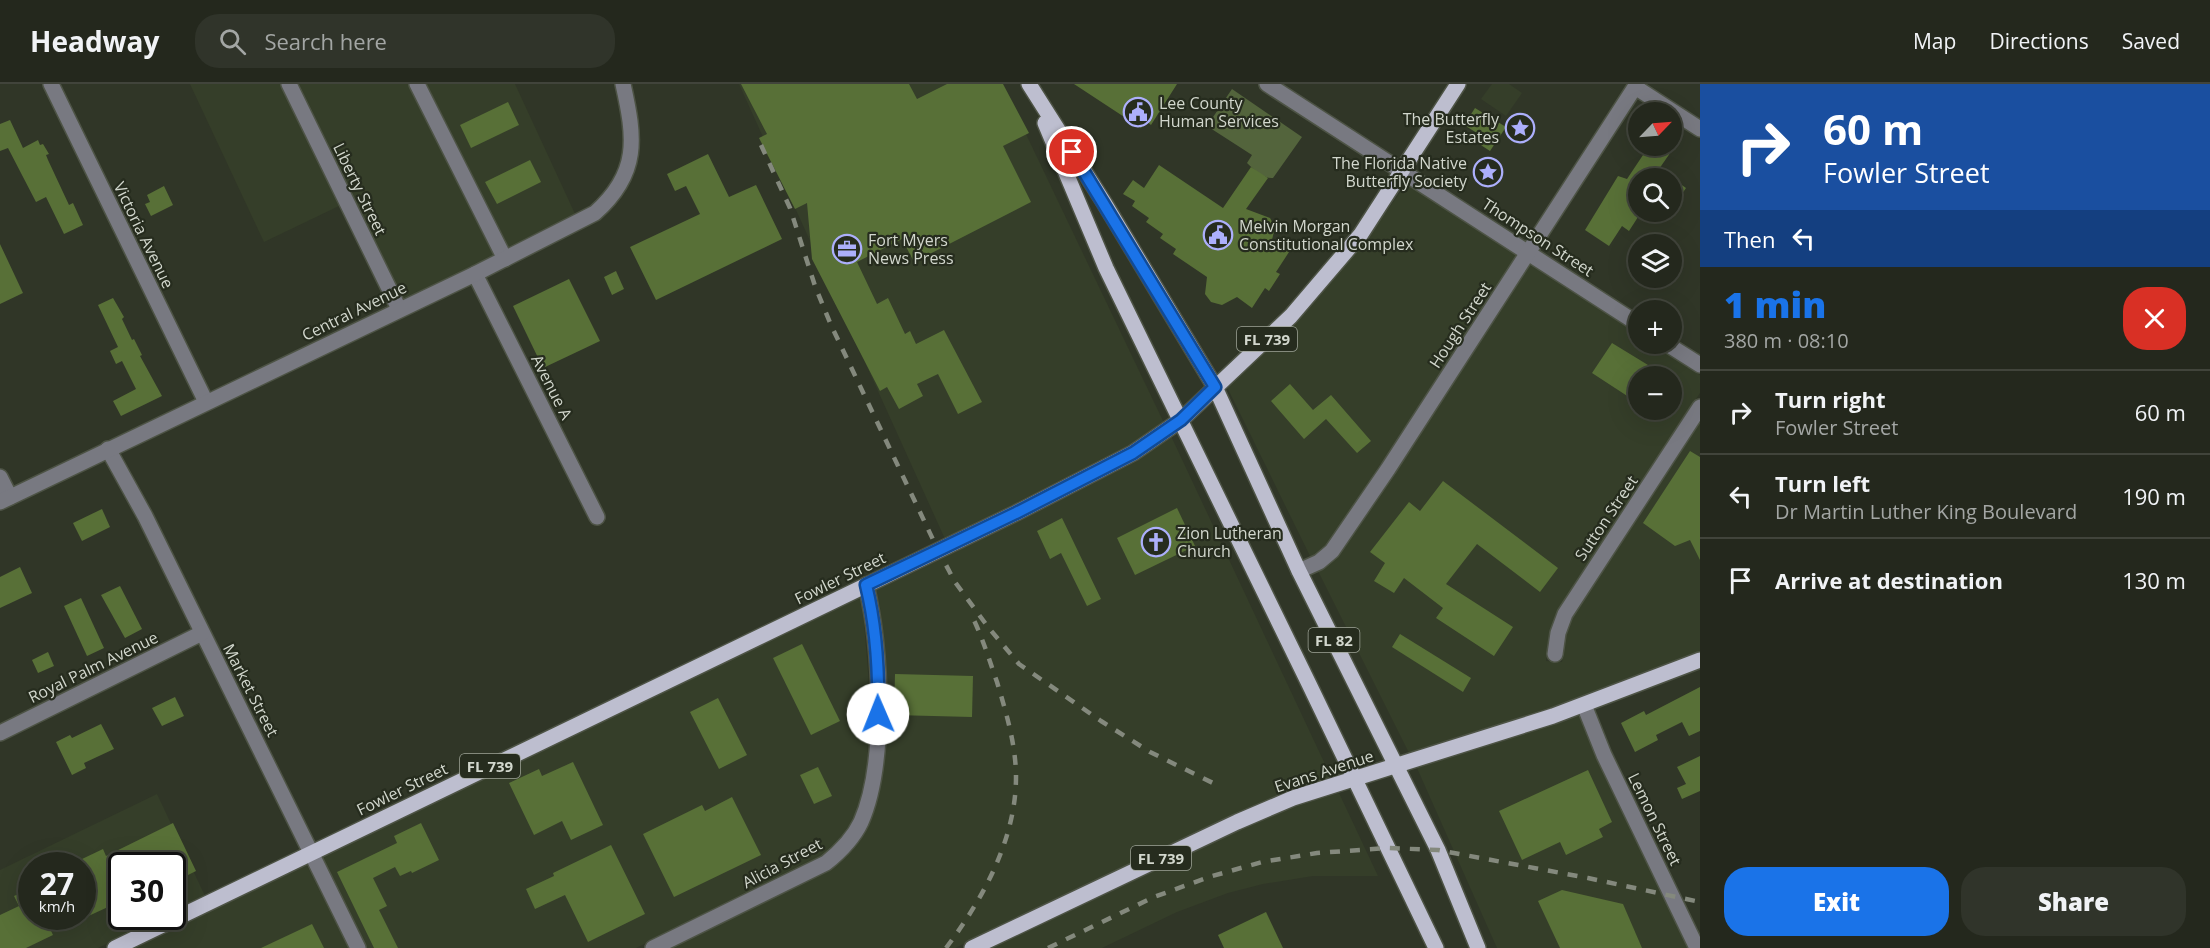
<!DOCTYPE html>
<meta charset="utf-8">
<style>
:root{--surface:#24281d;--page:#30342a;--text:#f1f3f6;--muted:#a3a6a4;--line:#41443b;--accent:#1a73e8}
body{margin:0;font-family:"Open Sans",sans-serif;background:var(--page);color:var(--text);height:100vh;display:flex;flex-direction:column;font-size:22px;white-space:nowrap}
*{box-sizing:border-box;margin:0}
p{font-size:20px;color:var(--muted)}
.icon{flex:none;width:33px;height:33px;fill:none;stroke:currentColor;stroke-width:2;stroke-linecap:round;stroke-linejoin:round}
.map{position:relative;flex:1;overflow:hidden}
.sheet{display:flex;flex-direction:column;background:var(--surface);width:510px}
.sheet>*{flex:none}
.banner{background:#1a4fa0;color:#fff;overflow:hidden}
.needle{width:39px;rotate:65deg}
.controls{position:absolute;left:1628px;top:18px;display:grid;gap:12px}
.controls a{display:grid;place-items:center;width:54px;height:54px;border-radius:50%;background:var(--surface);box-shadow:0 6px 24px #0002,0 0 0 2px var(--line);font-size:30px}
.speed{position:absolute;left:18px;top:768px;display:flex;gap:12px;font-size:30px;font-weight:700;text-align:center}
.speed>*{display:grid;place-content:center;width:78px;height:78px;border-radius:50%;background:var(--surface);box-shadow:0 6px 24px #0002,0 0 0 2px var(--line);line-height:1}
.speed small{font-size:15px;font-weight:400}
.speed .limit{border:3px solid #111;border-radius:9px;background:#fff;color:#111}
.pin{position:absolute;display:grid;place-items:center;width:51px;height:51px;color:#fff;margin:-26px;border:3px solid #fff;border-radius:50%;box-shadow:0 2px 6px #0007}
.me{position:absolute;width:66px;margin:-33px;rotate:359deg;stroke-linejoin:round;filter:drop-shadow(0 0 4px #0008)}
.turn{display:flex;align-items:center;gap:21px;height:126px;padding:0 24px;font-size:27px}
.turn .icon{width:78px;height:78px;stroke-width:2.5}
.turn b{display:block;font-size:42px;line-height:51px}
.then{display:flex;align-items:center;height:57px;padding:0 24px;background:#0003;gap:12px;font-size:22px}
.round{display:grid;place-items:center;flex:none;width:63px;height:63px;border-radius:24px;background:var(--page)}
.headline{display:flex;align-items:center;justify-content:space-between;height:102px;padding:0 24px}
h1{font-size:36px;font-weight:800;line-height:45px;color:var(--accent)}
.button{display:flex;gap:12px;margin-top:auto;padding:12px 24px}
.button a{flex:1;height:69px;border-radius:24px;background:var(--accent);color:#fff;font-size:24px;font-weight:800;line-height:69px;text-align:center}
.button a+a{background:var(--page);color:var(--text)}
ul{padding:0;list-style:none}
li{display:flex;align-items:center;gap:18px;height:84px;padding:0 24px;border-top:2px solid var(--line)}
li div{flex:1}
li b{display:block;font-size:22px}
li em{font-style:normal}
header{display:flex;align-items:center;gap:36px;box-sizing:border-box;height:84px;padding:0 30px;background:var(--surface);border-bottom:2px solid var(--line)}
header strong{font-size:28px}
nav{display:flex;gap:33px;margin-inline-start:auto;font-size:21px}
.search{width:420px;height:54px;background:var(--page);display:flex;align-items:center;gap:15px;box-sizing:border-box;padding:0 21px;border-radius:24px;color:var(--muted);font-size:22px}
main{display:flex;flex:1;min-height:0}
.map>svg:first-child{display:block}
</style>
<header>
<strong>Headway</strong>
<div class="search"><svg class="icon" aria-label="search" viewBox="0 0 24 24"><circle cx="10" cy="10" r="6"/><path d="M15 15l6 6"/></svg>Search here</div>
<nav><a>Map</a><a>Directions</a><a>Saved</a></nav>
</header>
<main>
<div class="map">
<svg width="1700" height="864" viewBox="0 0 1700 864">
<rect width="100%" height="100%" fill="#303627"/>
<g fill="#353e29" fill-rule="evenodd">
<path d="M190,0h90l59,122 -75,36z"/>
<path d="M299,0h109l86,172 -91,43z"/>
<path d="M426,0h89l61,132 -67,33z"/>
<path d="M739,0h263l162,339 -35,24 -184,92z"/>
<path d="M1492,0h17l13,9 -16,23 -25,-17z"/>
<path d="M1407,99l110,72 -191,292 -15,11 -84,-171 70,-67 70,-82z"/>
<path d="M1530,179l108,71v10h15l47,31v18l-142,218 -8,22 -4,28 16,1 4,-28 6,-17 128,-196v231l-149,57 -141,46 -92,-184 21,-16 56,-83zM1638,292h33v34h-33z"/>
<path d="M1171,352l161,343 -41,12 -57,24 -279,133h-286l160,-78 18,-14 13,-15 8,-16 12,-37 6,-55 1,-38 -7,-88 -5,-18 154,-74 108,-55z"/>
<path d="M860,512l3,14 7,87 -3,69 -8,38 -6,16 -17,25 -14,12 -186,91h-269l-46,-92z"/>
<path d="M1586,628l111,236h-200l-80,-180z"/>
<path d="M1339,709l39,83h-65l-50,8 -35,9 -51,19 -75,36h-113l251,-120 56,-23z"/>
<path d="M157,710l48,102 -32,16 -1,-46h-50v50l41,1 -65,31h-98v-78zM32,782h50v50h-50z"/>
<path d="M306,780l43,84h-217l142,-69z"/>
</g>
<path fill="#53643c" d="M1232,5l70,48 -29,41c-9,1 -20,-9 -26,-15l5,-8 -45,-29z"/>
<g fill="#587037">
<path d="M741,0h168l8,15 30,-15h56l26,49 -26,13 28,56 -117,60 -12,-23 -45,23 20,42 11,-6 17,36 5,-3 6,13 28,-14 38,72 -24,12 -20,-40 -21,10 6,12 -24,13 -12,-22 -7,4 -68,-132 -5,-56 -12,6 -36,-71 8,-4z"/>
<path d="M1074,0h103l-26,41 -5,-4 -5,7z"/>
<path d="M508,18l11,23 -48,23 -11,-23z"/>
<path d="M1475,24l31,19 -16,24 -17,-11 4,-7 -13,-8z"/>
<path d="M10,36l13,28 15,-8 2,5 3,-1 6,10 -3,1 2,5 21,45 4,-2 10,22 -19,9 -18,-37 -10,5 -28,-54 -8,3v-27z"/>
<path d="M1649,62h26l-16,23 27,19 -15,22v-32h-33v39l-9,14 -7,-5 -13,20 -24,-16 33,-54 9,3z"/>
<path d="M708,70l21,43 27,-12 26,54 -126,61 -26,-53 70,-33 -14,-28 -11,5 -8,-17z"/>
<path d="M530,76l11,22 -44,22 -12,-22z"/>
<path d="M1159,81l64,43 28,-41 17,11 -22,31 24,9 5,9 -3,13 17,12 -13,20 4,2 -11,17 -4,-3 -13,20 -15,-11 -15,8 -11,-3 -6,-8 2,-17 -34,-23 3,-5 -16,-11 3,-4 -17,-12 3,-4 -17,-12 3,-5 -12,-7 10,-14 11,8z"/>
<path d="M164,102l9,19 -22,11 -6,-12 5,-2 -3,-7z"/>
<path d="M0,160l23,49 -23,11z"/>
<path d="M616,187l8,18 -12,6 -8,-18z"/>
<path d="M569,195l31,62 -57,27 -30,-62z"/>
<path d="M113,214l11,19 -2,2 10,21 2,-1 8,16 -2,1 22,40 -41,20 -8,-15 23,-12 -14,-28 -6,3 -6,-13 8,-4 -20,-42z"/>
<path d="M1612,259l54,33h-28v27l-46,-30z"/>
<path d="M1290,300l23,26 18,-15 40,46 -14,12 -31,-34 -22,20 -33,-38z"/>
<path d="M1690,367l10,6v103l-10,-20 -15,6 -32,-23z"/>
<path d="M1443,397l115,87 -18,24 -63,-48 -31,40 67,43 -19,29 -58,-38 7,-10 -39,-30 -10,15 -20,-12 11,-18 -15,-11 39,-50 11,9z"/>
<path d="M1177,424l18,38 -60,29 -18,-37z"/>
<path d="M102,425l8,18 -28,14 -9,-18z"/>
<path d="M1062,434l39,81 -14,7 -26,-53 -11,6 -13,-28z"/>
<path d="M20,483l12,26 -32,15v-31z"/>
<path d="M120,502l22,43 -17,9 -24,-43z"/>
<path d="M81,514l23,50 -17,8 -23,-50z"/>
<path d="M1400,550l71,44 -8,14 -71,-45z"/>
<path d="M802,560l38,77 -29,14 -38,-77z"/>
<path d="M48,568l6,14 -16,7 -6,-13z"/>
<path d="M895,590l78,2 -1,41 -78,-2z"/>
<path d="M1700,603v44l-11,5 -7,-14 -26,13 2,5 -23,12 -14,-29 23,-12 2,4z"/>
<path d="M175,613l9,19 -22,10 -10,-18z"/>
<path d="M718,614l29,57 -28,14 -29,-57z"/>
<path d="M101,640l13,25 -30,14 2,5 -14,7 -16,-33 14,-7 2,3z"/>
<path d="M1700,672v35l-18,8 -5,-11 9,-4 -9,-17z"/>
<path d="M573,678l30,63 -32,15 -9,-19 -28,14 -25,-52 30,-14 3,7z"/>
<path d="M818,683l14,29 -18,8 -14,-29z"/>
<path d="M1588,686l24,52 -13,7 4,8 -37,18 -6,-13 -38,18 -23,-49z"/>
<path d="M732,713l29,58 -87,42 -31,-63 59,-29 3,6z"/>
<path d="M173,739l23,48 -24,12v-17h-50v47l-9,4 -5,-10 -26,12v-60l21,-10 3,7z"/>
<path d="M421,739l18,37 -27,13 -1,-2 -11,5 -5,-9 -22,11 14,28 -8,4 19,38h-24l-37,-76 60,-29 -3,-7z"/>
<path d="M611,761l34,69 -57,28 -23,-47 -30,14 -9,-20 28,-13 -1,-3z"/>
<path d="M32,804v28h12l9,19 -27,13h-26v-33l19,-9 -5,-10z"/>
<path d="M1562,806l61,14 19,44h-82l-22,-47z"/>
<path d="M1266,828l17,36h-59l-6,-13z"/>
<path d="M312,840l12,24h-63z"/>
</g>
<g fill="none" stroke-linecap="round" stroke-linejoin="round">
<g stroke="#4d5345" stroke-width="18">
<g id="minor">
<path d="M51,0l155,318"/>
<path d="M289,0l110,225"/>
<path d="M417,0l88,175"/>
<path d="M1267,0l371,240"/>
<path d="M1635,3l65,42"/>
<path d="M475,190l122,243"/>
<path d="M1667,260l33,21"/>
<path d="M108,365l37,67 213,432"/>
<path d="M0,393l10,20"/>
<path d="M0,418l475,-228 120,-61c45,-40 40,-75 28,-129"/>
<path d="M1299,487l20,-9 13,-11 56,-82 249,-385"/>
<path d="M1555,570l3,-21 7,-19 135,-207"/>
<path d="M1584,621l20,50 93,193"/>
<path d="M0,649l202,-100"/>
<path d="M653,864l173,-85c15,-12 27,-24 35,-41 26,-59 20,-175 5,-237"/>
</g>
</g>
<g stroke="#4d5345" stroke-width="18">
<g id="major">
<path d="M1029,0l76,120 110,183 84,184 139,279 40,98"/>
<path d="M1045,39l61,145 203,416 127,264"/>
<path d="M115,864l901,-435 117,-60 48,-33 110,-104 70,-82 97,-150"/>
<path d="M972,864l265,-126 56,-24 260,-82 147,-56"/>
</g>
</g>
<use href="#minor" stroke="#787981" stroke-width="15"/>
<use href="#major" stroke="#bdbecf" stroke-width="15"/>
<g stroke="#84897d" stroke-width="4.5" stroke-dasharray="10 10" stroke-linecap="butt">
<path d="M761,61l29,63 25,78 16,39 107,225 17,32 33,45 31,37 82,57 49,31 67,33"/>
<path d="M946,864c37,-49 70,-109 70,-171 0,-32 -10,-65 -19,-95 -8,-23 -15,-46 -26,-68"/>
<path d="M1048,864l106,-51 55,-20 53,-15 55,-9 71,-5 50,2 150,28 112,24"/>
</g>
</g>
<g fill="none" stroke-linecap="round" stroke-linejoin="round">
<g stroke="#114b97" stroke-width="15">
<path id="route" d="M878,630c1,-42 -2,-88 -12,-129l150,-72 117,-60 48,-33 34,-33 -143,-235"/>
</g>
<use href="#route" stroke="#1a73e8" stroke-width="10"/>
</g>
<defs>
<g id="civic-ring" transform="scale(1.5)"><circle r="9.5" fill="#262c1e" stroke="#acaffb" stroke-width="1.5"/><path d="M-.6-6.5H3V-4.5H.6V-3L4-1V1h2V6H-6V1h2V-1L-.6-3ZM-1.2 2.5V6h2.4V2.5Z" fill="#acaffb"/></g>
<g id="sight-ring" transform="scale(1.5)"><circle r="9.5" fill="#262c1e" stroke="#acaffb" stroke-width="1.5"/><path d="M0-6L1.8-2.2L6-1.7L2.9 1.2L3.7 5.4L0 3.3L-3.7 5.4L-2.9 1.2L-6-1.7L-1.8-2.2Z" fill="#acaffb"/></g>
<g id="office-ring" transform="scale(1.5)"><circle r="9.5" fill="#262c1e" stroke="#acaffb" stroke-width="1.5"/><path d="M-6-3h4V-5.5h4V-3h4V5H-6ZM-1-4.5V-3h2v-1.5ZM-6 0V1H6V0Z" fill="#acaffb"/></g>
<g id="church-ring" transform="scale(1.5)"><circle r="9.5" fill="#262c1e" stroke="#acaffb" stroke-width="1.5"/><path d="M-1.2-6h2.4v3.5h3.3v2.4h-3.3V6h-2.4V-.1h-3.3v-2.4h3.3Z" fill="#acaffb"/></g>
</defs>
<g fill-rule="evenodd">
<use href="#civic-ring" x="1138" y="28"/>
<use href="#sight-ring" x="1520" y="44"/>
<use href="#sight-ring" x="1488" y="88"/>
<use href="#civic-ring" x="1218" y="151"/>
<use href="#office-ring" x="847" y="165"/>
<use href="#church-ring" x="1156" y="458"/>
</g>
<g text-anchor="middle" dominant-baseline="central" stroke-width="4.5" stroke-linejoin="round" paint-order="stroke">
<g fill="#262c1e" stroke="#9ea498" stroke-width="1.5">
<rect x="1237" y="243" width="60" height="24" rx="4.5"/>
<rect x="1308.5" y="544" width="51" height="24" rx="4.5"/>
<rect x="460" y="670" width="60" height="24" rx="4.5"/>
<rect x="1131" y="762" width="60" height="24" rx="4.5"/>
</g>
<g font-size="15" font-weight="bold" fill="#d2d7cd">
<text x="1267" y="255">FL 739</text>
<text x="1334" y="556">FL 82</text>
<text x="490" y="682">FL 739</text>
<text x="1161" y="774">FL 739</text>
</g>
<g font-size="16" fill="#d2d7cd" stroke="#262c1e" text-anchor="start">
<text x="1159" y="19">Lee County<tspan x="1159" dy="18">Human Services</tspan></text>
<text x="1499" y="35" text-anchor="end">The Butterfly<tspan x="1499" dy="18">Estates</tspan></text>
<text x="1467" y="79" text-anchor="end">The Florida Native<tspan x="1467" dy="18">Butterfly Society</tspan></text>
<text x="1239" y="142">Melvin Morgan<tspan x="1239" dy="18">Constitutional Complex</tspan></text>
<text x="868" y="156">Fort Myers<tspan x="868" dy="18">News Press</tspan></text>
<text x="1177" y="449">Zion Lutheran<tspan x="1177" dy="18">Church</tspan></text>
</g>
<g font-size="16" fill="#d2d7cd" stroke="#262c1e">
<text transform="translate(360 105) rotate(64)">Liberty Street</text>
<text transform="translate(144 151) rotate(64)">Victoria Avenue</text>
<text transform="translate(1538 153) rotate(33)">Thompson Street</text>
<text transform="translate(354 227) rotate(-26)">Central Avenue</text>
<text transform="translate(1460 241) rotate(-57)">Hough Street</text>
<text transform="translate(552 303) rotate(63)">Avenue A</text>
<text transform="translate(1606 434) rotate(-56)">Sutton Street</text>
<text transform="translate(840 494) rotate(-26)">Fowler Street</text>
<text transform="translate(93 583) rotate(-26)">Royal Palm Avenue</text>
<text transform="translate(251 606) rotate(63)">Market Street</text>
<text transform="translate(1324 687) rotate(-18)">Evans Avenue</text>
<text transform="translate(402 705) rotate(-26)">Fowler Street</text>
<text transform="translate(1655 735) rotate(64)">Lemon Street</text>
<text transform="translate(782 779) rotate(-28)">Alicia Street</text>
</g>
</g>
</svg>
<div class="controls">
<a><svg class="needle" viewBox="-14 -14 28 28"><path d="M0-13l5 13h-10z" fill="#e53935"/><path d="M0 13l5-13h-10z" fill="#a3a6a4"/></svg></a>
<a><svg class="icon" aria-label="search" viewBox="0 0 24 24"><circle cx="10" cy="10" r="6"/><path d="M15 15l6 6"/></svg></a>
<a><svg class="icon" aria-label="layers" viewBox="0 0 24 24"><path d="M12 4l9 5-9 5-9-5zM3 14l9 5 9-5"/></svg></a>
<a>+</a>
<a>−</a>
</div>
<div class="speed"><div>27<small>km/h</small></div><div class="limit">30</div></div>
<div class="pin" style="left:1072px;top:68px;background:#d93025"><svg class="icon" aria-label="arrive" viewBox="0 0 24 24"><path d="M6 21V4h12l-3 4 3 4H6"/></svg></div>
<svg class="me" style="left:878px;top:630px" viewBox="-20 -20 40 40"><circle r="19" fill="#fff"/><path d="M0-13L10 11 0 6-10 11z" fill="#1a73e8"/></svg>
</div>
<section class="sheet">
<div class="banner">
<div class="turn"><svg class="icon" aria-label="right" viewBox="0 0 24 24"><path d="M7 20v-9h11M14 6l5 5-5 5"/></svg><div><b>60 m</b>Fowler Street</div></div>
<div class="then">Then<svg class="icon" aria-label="left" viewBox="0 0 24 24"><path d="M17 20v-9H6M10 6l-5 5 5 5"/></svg></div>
</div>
<div class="headline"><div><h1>1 min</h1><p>380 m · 08:10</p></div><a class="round" style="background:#d93025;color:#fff"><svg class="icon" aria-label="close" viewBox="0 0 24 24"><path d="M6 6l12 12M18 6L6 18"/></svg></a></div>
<ul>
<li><svg class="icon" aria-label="right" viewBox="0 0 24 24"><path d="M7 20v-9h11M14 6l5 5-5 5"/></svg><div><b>Turn right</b><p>Fowler Street</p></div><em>60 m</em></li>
<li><svg class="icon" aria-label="left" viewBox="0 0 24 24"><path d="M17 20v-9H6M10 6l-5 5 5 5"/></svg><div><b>Turn left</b><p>Dr Martin Luther King Boulevard</p></div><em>190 m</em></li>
<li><svg class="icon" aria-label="arrive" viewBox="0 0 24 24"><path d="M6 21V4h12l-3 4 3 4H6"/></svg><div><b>Arrive at destination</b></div><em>130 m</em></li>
</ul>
<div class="button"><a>Exit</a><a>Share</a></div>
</section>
</main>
